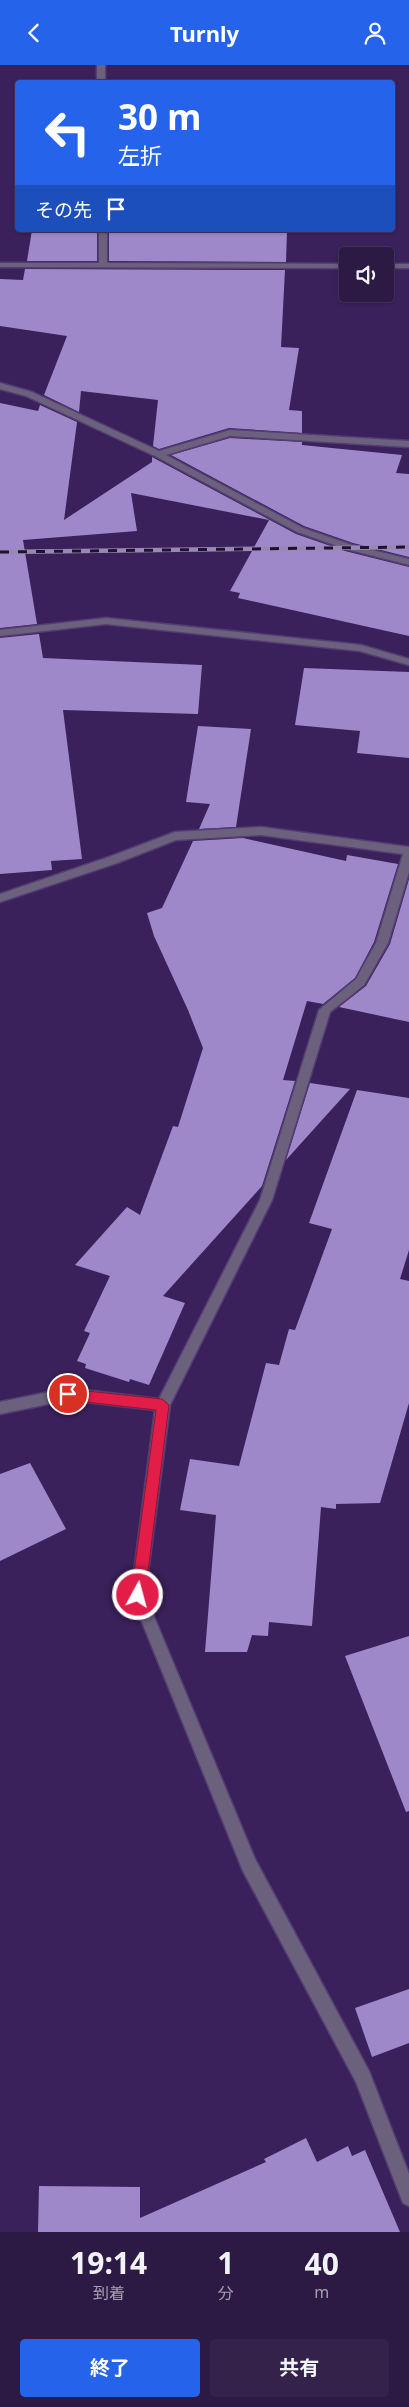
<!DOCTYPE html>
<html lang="ja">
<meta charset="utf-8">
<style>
:root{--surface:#2c1944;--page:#34224b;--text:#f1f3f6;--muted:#a6a0b2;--line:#48385d;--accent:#2563eb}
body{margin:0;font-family:"Noto Sans","Noto Sans JP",sans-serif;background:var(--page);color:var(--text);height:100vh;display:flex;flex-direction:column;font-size:19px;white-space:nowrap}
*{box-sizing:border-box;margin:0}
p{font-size:16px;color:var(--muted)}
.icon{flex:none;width:28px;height:28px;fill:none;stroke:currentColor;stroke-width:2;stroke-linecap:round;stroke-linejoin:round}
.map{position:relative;height:2167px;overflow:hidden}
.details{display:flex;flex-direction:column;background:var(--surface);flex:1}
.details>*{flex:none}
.banner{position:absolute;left:15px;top:15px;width:380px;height:152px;border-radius:5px;box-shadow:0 1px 4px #0004,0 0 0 1px var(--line);background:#2563eb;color:#fff;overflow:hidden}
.tools{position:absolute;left:339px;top:182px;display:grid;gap:10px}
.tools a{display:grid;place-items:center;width:55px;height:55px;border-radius:5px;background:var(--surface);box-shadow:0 1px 4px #0004,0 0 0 1px var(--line);font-size:25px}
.pin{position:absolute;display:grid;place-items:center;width:42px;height:42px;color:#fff;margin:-21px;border:2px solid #fff;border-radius:50%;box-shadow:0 1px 5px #0007}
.me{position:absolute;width:55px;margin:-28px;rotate:7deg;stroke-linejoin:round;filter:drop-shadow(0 0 4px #0008)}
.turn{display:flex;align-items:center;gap:18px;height:105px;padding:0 20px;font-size:22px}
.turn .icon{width:65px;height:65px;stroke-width:2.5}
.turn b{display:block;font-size:35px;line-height:42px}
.then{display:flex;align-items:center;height:48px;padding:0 20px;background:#0003;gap:10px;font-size:19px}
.eta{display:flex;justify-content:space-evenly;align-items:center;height:85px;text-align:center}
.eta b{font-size:30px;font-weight:700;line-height:35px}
.cta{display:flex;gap:10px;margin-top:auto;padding:10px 20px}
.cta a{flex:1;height:58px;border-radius:5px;background:var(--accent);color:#fff;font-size:20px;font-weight:700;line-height:58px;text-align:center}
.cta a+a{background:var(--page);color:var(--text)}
header{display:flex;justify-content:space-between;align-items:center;height:65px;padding:0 20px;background:var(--accent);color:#fff;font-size:22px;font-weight:700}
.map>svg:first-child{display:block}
</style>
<header><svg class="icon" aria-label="back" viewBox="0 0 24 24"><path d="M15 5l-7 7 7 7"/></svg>Turnly<svg class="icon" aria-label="person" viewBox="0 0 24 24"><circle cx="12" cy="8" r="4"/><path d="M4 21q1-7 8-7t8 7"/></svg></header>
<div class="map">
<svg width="409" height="2167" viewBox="0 0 409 2167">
<rect width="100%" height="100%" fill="#3a215b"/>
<g fill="#9f88ca">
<path d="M32,165h65v31h-70z"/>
<path d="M109,165h178l-1,32 -177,-1z"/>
<path d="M25,204l260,1 -4,77 18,1 -10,62 13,1v22l-73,-5 -70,21 -6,-3 5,-46 -77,-9 -2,21 -35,-17 23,-59 -67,-10v-47l23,1z"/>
<path d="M0,338l38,8 2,-6 37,17 -13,98 88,-58v-5l144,77 49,17 64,16v69l-171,-38 2,-5 -10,-2 39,-71 -138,-27 6,38 -114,9 14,84 -37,4z"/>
<path d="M230,373l72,4v3l100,10 -6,18 13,1v83l-56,-14 -49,-17 -133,-71z"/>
<path d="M39,569l4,24 159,7 -4,49 -135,-4 19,149 -31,2 1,9 -52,4v-236z"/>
<path d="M304,603l105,4v86l-52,-5 3,-22 -65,-6z"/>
<path d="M198,661l53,3 -15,98 -37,2 11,-25 -24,-2z"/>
<path d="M243,773l103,23 1,-6 51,9 -24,78 -19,36 -32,26 -16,-3 -24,79 12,1 -33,105 -99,110 22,7 -36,82 -19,-6 -1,3 -44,-14 1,-4 -9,-3 13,-28 -6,-2 26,-55 -35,-11 52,-58 13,8 33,-89 5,1 25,-79 -15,-38 -34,-74 -7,-23 15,-5 31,-67z"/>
<path d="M409,814v143l-70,-15 27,-21 24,-42z"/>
<path d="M310,1018l40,6 -64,71z"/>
<path d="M357,1025l52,8v152l-9,29 9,2v122l-29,100 -44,1v5l-15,-2 -9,119 -43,-4 -1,14 -16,-1 -5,17h-42l11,-137 -36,-5 10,-51 49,7 27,-103 13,2 10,-36 6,1 37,-101 -23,-6z"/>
<path d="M30,1398l36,66 -66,32v-87z"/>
<path d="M409,1571v175l-3,1 -61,-156z"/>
<path d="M409,1924v54l-37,14 -17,-49z"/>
<path d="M306,2073l11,24 31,-16 4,10 13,-6 35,82h-362l1,-46 101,1v31l126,-56 -2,-3z"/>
</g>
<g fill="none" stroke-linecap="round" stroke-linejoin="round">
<g stroke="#533d73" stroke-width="3">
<g id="minor">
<rect x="97" y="0" width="8" height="18"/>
<path d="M99,165h8v33l241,1v4l-348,-1v-4h99z"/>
<rect x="385" y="199" width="24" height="4"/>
<path d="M0,318l32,9 127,59 71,-21 179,11v6l-179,-11 -64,19 137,73 49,17 57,14v6l-63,-16 -49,-17 -142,-76 -129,-60 -26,-7z"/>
<path d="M106,553l255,27 48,14v6l-49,-14 -254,-27 -106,12v-6z"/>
<path d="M261,762l148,20v25l-21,71 -24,42 -34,27 -58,188 -102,205 -25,190 110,264 114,212 40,103v32l-6,-3 -47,-121 -113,-211 -112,-276 24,-185 -87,-10 -68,14v-12l68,-14 91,11 101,-199 59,-190 37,-31 20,-36 27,-89 -142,-19 -85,5 -59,23 -117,39v-8l109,-37 66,-25z"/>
</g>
</g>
<use href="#minor" fill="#6b617d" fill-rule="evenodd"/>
<g stroke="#9988b4" stroke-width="4.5">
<path id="rail" d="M0,487l409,-5"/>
</g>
<use href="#rail" stroke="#1d132c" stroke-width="3" stroke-dasharray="9" stroke-linecap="butt"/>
</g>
<path fill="#e11d48" stroke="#92132f" d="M68,1324l94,10 7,6 -24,190 -2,5 -5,2 -5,-2 -2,-5 25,-185 -88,-10 -7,-6z"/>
</svg>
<div class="tools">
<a><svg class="icon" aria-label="sound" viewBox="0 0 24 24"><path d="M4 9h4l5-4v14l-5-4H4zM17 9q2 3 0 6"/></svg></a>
</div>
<div class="pin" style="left:68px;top:1329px;background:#d93025"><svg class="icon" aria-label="arrive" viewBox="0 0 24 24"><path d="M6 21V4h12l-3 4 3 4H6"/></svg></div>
<svg class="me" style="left:138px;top:1530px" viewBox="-20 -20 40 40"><circle r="17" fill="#e11d48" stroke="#fff" stroke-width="3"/><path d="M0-11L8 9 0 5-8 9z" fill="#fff"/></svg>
<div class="banner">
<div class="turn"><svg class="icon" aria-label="left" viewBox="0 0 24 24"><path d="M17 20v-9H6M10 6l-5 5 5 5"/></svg><div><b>30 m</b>左折</div></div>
<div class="then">その先<svg class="icon" aria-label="arrive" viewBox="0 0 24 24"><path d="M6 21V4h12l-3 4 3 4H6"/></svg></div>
</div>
</div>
<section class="details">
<div class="eta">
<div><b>19:14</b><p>到着</p></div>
<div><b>1</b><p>分</p></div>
<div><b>40</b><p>m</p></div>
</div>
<div class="cta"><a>終了</a><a>共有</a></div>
</section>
